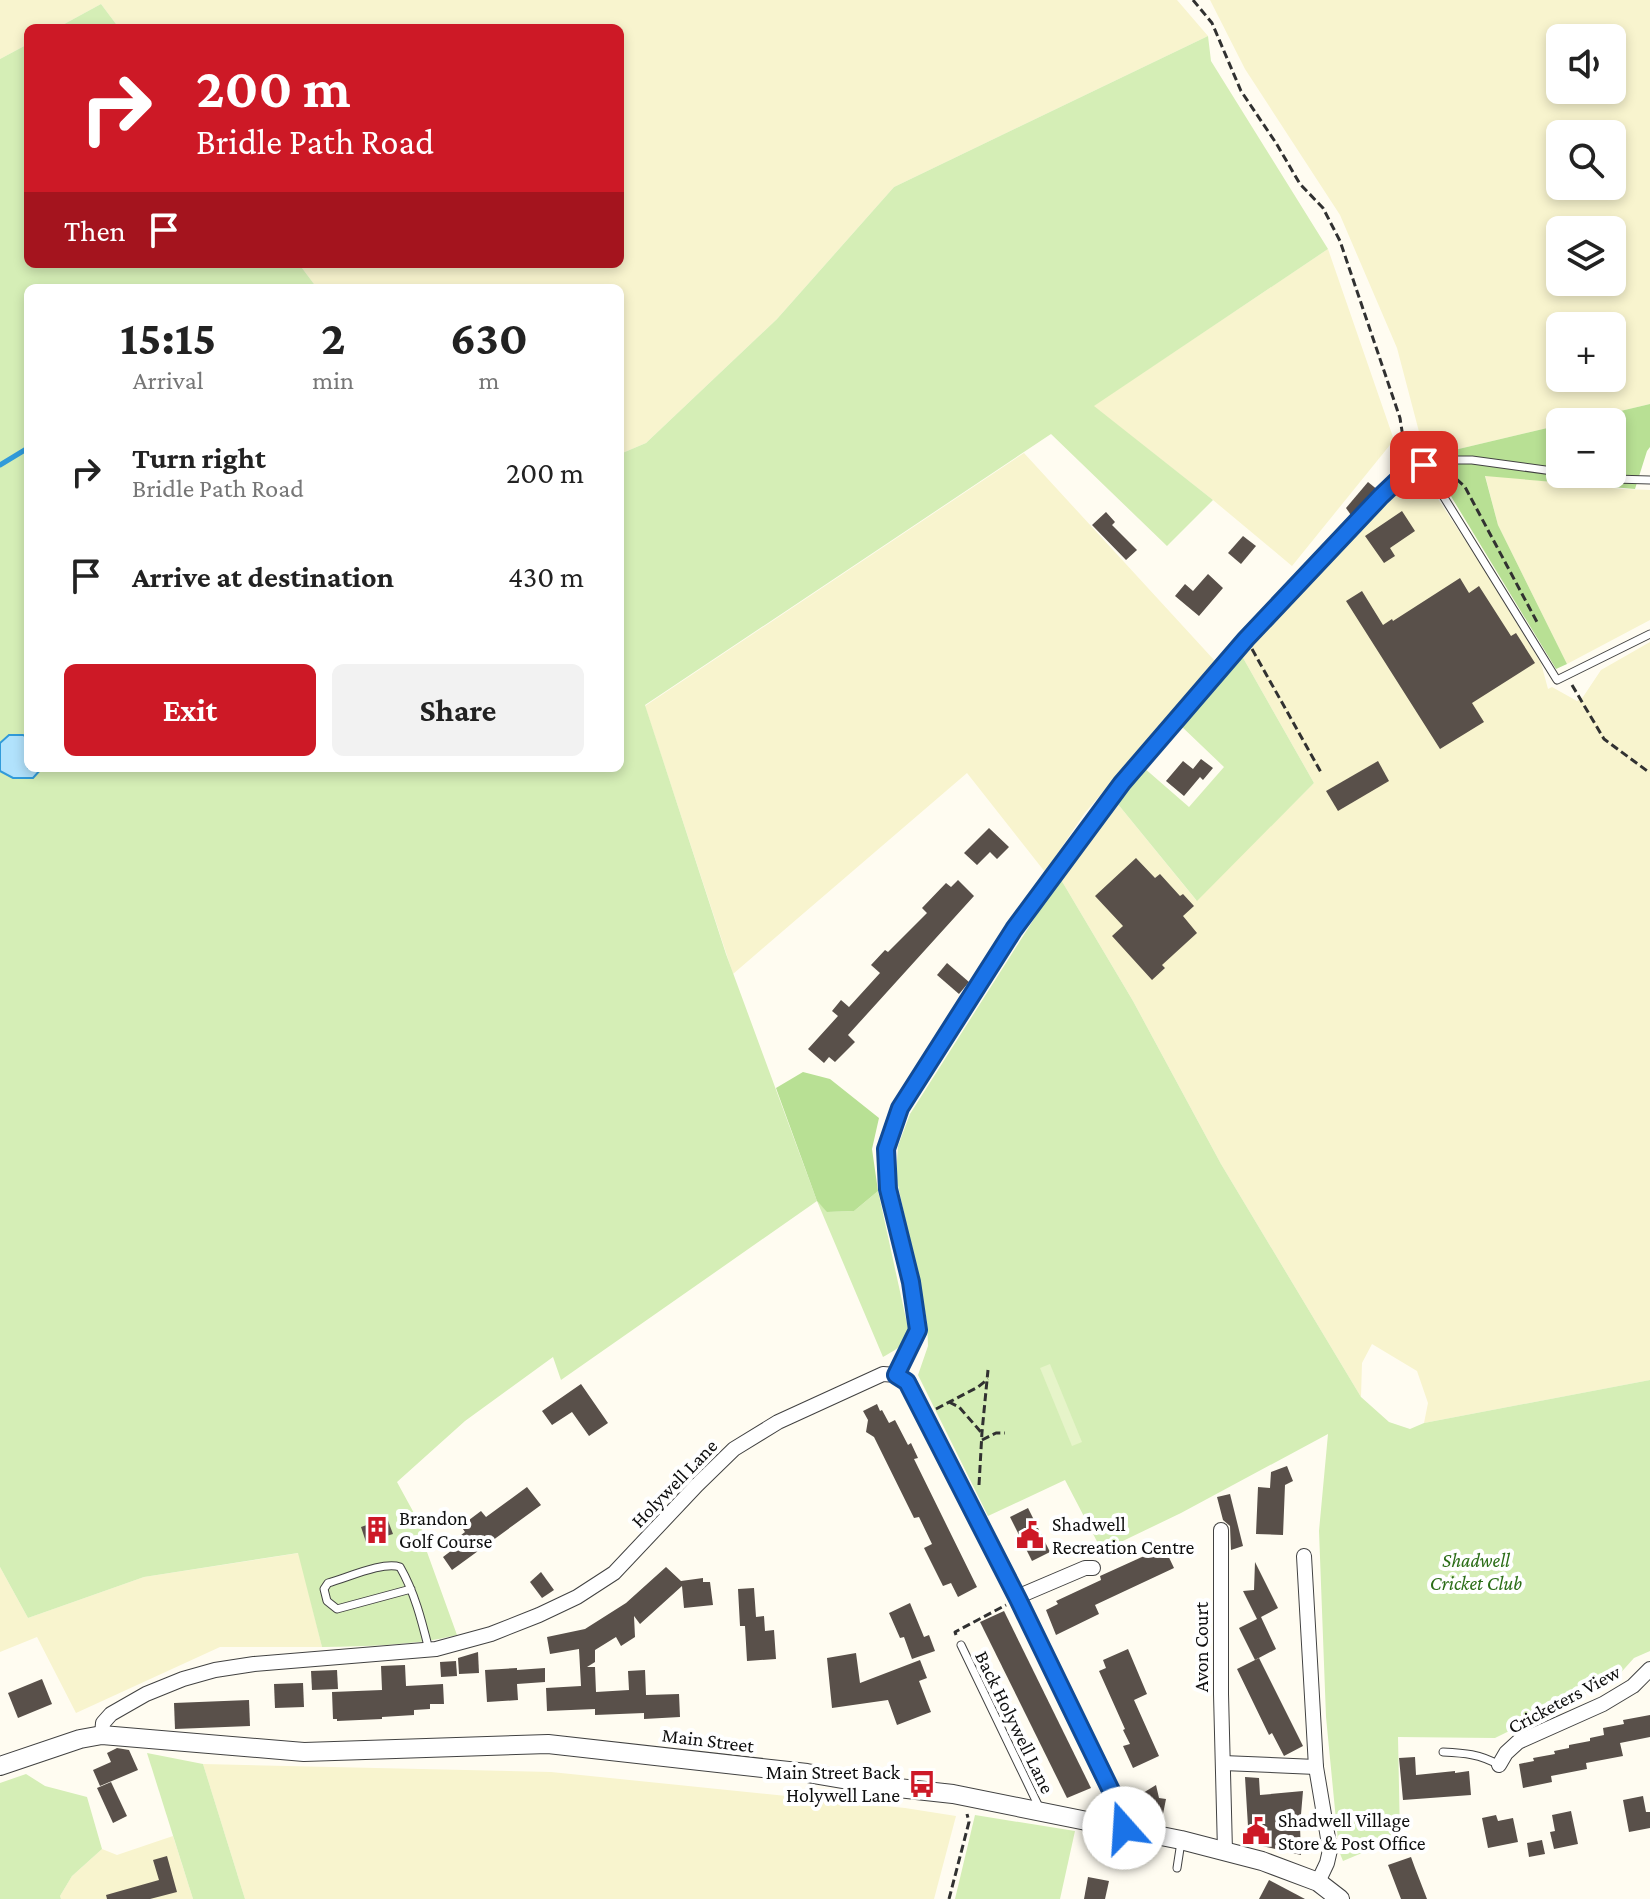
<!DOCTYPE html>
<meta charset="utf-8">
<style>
:root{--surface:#fff;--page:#f2f2f2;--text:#222;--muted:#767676;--accent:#cd1926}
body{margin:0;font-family:"Crimson Pro",serif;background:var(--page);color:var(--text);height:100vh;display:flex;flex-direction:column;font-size:30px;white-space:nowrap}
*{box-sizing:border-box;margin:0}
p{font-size:26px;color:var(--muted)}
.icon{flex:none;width:44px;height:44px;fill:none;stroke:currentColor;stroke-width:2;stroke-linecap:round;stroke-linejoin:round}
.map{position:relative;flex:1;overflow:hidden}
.drawer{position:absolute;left:24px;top:284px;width:600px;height:488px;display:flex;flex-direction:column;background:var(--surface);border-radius:12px;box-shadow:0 4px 12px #0003}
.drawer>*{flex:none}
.guide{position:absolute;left:24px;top:24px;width:600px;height:244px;border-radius:12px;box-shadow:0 4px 12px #0003;background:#cd1926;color:#fff;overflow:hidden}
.tools{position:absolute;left:1546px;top:24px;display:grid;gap:16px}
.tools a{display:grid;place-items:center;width:80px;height:80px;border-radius:12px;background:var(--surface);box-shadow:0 4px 12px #0003;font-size:40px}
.pin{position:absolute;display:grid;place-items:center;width:68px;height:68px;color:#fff;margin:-34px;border-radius:16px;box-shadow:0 4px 12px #0006}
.me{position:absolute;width:88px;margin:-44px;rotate:341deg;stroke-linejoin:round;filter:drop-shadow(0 0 6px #0008)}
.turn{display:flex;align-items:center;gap:28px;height:168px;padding:0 40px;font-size:36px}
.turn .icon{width:104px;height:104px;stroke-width:2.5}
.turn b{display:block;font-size:56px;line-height:68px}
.then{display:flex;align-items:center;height:76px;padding:0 40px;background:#0003;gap:16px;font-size:30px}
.eta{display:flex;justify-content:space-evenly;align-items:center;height:136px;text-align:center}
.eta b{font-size:48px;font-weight:700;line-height:56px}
.action{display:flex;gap:16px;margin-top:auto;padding:16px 40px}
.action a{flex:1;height:92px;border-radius:12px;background:var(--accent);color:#fff;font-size:32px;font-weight:700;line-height:92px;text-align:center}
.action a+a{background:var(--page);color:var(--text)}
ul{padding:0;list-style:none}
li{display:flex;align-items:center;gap:24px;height:104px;padding:0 40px}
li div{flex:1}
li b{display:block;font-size:30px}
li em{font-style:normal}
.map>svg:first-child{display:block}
</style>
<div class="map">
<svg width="1650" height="1899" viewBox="0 0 1650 1899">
<rect width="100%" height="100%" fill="#fffcf1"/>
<g fill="#f8f4ce" fill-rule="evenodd">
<path d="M0,0h1177l31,36 -314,151 -117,132 -131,124 -26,11v-166h-303l-18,-24h321v-236h-501l-18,-24 -44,24h-29v16l-28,15z"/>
<path d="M1210,0h440v404l-76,18h-14v3l-114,27 -23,-5 -26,-99 -57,-133 -95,-146zM1560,38h52v52h-52zM1560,134h52v52h-52zM1560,230h52v52h-52zM1560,326h52v52h-52z"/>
<path d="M1328,249l66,191 -102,126 -79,-66 -120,-94z"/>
<path d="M1024,453l191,208 -131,153 -39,58 -78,-99 -234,201 -88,-268z"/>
<path d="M1485,475l137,14 28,1v130l-83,44 -69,-139z"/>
<path d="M1417,478l13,9 45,68 66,108 7,26 4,-2 25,14 6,-4 18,-27 49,-28v738l-226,43 4,-20 -11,-32 -45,-27 -10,19 -1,34 -140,-233 -88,-163 -73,-123 57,-75 79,97 118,-117 -72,-127 159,-170z"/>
<path d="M299,1553l23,94h-102l-144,66 -39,-76 -37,15v-85l28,51 116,-41z"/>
<path d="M203,1764l348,8 354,36 51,8 -22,83h-689z"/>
<path d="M173,1836l20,63h-132l-1,-3 12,-20 30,-27 15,6z"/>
</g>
<g fill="#d5eeb6">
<path d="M101,4l18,24h-62z"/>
<path d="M1208,36l3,25 117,188 -234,157 119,94 -46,46 -116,-112 -406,271 81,249 91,247 11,11 26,-1 24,-20 30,137c-2,18 -10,20 -25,29l-66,-156 -256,179 -8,-23 -88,64 -68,61 24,44 6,26 30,83c-45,11 -90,11 -135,12l-24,-94 -154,24 -116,41 -28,-51v-1508l28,-15v220h271l18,24h-289v480h592v-314l26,-11 131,-124 117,-132z"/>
<path d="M1242,656l72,127 -117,118 -80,-98 26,-36 46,40 35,-40 -45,-43z"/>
<path d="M1060,878l73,123 88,163 140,233 28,25 21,7 14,-6 226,-43v271l-16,7 -18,20 -121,60 -97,-1 2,100 -57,24 -4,-10 -13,-134 -7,-186 9,-97 -147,79 -79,38 -37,-71 -77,36 -70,-141 10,-29 -1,-25 -31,-145 2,-30 12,-32z"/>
<path d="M147,1753l56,11 42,135h-52z"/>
<path d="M26,1774l19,12 42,11 15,52 -30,27 -12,20 1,3h-61v-116z"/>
<path d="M975,1815l100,16 -15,68h-105z"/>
</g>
<g fill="#b8e094">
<path d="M1650,404v43l-3,4 -12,38 -150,-13 13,49 69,139 -11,5 -121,-199 11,-18 114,-27v49h52v-52h-38z"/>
<path d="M803,1072l27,7 49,39 -7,31 6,42 -24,20 -27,1 -10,-11 -41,-113z"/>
</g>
<path fill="#e6f4c9" d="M1050,1364l32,78 -10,4 -32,-78z"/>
<path fill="#b1e2fc" stroke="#319bda" stroke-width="2" d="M9,735h14l5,3v30h14l-9,10h-20l-13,-7v-28z"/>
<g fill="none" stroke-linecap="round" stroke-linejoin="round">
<path stroke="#319bda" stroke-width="5" d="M0,465l28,-17"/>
</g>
<g fill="#59504a">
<path d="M1368,482l11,9 -26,27 -7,-10z"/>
<path d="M1402,511l13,20 -25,17 5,8 -11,7 -19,-27z"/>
<path d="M1106,512l9,10 -3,3 25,25 -11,10 -34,-35z"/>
<path d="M1243,536l13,10 -15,18 -13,-11z"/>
<path d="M1208,574l15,14 -24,28 -24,-20 10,-12 8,7z"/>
<path d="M1460,578l9,15 10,-7 32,50 5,-3 19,30 -63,40 12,19 -44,27 -94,-148 16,-10 21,34 9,-6 1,2z"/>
<path d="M1201,759l12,9 -10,12 -3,-3 -16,19 -18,-15 17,-20 10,8z"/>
<path d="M1378,761l11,20 -51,30 -12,-20z"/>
<path d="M989,828l20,19 -12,12 -7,-7 -13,13 -13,-12z"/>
<path d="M1136,858l19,20 5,-4 20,22 3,-2 11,12 -11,10 14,17 -35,32 3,3 -13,12 -40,-44 11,-10 -28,-30z"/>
<path d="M958,880l16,16 -126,139 7,7 -20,20 -6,-5 -5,6 -16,-14 30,-33 -6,-5 9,-11 8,7 31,-34 -9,-8 14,-15 3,2 39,-39 -5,-5 24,-25 5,4z"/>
<path d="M947,963l22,19 -10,12 -22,-19z"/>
<path d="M581,1384l27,39 -19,13 -17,-24 -20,13 -10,-14z"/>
<path d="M877,1404l3,7 2,-1 7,13 6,-3 13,25 3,-2 7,15 -4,1 63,128 -19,10 -7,-14 -8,3 -19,-38 8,-4 -13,-27 -5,1 -40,-81 -8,-5 2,-12 -5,-9z"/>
<path d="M1287,1466l6,15 -8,4 -2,50 -27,-1 2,-47 12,1 1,-16z"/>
<path d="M527,1487l14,18 -89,65 -9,-13 17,-13 -4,-5 9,-7 -4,-6 20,-15 5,6z"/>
<path d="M1230,1494l13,52 -12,4 -1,-24 -7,-6 -6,-23z"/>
<path d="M1028,1508l22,44 -18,9 -22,-44z"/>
<path d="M387,1518l6,16 -27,8 -5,-15z"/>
<path d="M1164,1547l10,21 -79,37 4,9 -43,21 -10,-25 12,-6 -2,-3 45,-21 -1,-4z"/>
<path d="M1255,1562l23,46 -17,9 15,32 -21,11 -16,-32 18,-9 -14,-28 11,-1z"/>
<path d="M666,1567l15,14 22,-3v4h7l3,23 -29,3 -2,-22 -42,38 -6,-8 1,21 -14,9 -5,-9 -21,13v12l-8,5h8l1,25 33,-2 -1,-19 17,-1 1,25 33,-1 1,23 -36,2v-6l-49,2v-6l-48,2 -1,-23 35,-2 -2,-37 -29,5 -3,-17 38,-8 41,-26z"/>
<path d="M541,1572l13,18 -12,8 -12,-16z"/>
<path d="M754,1588l2,29 8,-1 1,15 9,-1 2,29 -29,2 -2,-35h-5l-2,-37z"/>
<path d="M910,1603l14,34 5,-2 6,16 -23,8 -8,-22 -4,1 -11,-25z"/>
<path d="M1004,1611l87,177 -24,10 -87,-176z"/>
<path d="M1128,1649l19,45 -13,6 25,56 -26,12 -10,-22 7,-2 -7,-14 2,-1 -26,-58 7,-3 -3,-8z"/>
<path d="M478,1652l1,21 -20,1 -1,-16z"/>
<path d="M856,1653l4,30 60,-23 7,18 -8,3 12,31 -34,13 -9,-25 -56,8 -5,-50z"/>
<path d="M1259,1658l44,88 -19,10 -12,-23 -3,2 -32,-66z"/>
<path d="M456,1661l1,15 -16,1 -1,-15z"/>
<path d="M405,1665l1,21 37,-2 1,20h-14v5l-16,1v5l-32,2v2l-45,2v-2h-4l-1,-27 50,-2 -1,-24z"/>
<path d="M517,1668v2l28,-2v14l-28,2 1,16 -31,2 -2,-32z"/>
<path d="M337,1670l1,19 -26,1 -1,-19z"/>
<path d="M42,1679l10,25 -34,14 -10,-25z"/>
<path d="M303,1683l1,24 -29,1 -1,-24z"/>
<path d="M249,1700l1,26 -75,3 -1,-26z"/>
<path d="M1650,1715v22l-30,6 3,13 -37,7 1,6 -36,7 1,6 -29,6 -4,-24 15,-3 -1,-3 22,-4 -1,-3 15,-3v-3l21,-4v-3l14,-3 -1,-7 21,-4 -1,-4z"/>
<path d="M117,1748l12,2 9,20 -38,16 -7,-16 18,-8 -4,-9z"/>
<path d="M1415,1757l1,18 39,-4v2l14,-2 2,24 -68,5 -4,-42z"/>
<path d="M1245,1777l14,1 1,17 43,-4 -3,35 1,29 -52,-12z"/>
<path d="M111,1782l16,34 -14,7 -16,-35z"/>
<path d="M1156,1785l3,13 7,1 -4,20 -27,-5 3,-18z"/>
<path d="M1643,1796l3,16h4v16l-21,4 -6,-32z"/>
<path d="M1571,1811l7,33 -24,5 -4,-17 5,-1 -3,-16z"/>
<path d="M1496,1815l2,6 15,-3 5,24 -30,6 -6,-30z"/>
<path d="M1542,1840l3,14 -16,3 -2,-14z"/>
<path d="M167,1856l10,36 -27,7h-43l-1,-4 53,-15 -6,-20z"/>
<path d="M1411,1857l4,11 12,31h-26l-13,-34z"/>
<path d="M1088,1877l21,4 -4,18h-21z"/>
<path d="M1269,1880l36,19h-46z"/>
</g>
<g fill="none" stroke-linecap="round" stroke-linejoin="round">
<g stroke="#424242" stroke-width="9">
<g id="service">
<path d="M1424,465l133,215 93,-46"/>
<path d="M1575,474l39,5 36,1"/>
<path d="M896,1375l22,-45 -7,-48 -23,-93 -2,-40 14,-41 114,-179 75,-102 33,-44 124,-144 155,-162 36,-17h35l88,12"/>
<path d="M411,1589l-74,20 -10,-8 -3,-12 4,-6c19,-5 55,-22 72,-16 15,26 22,55 29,83"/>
<path d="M961,1645l79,164"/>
<path d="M1443,1752c21,1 37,2 56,13"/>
<path d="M1177,1868l4,-26"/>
</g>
</g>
<g stroke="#424242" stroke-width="16">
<g id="minor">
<path d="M1221,1530v164l4,157"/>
<path d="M1304,1556l12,211 14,83 -3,13 -9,19"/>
<path d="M1017,1597l68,-29h8"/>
<path d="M102,1735l1,-12 8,-9 35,-20 37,-15 32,-9 39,-6 182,-15 55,-15 48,-19 38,-18 37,-24 83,-88 37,-36 44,-27 105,-48 13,1 11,7 110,215 102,210 5,21"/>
<path d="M1223,1763l93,4"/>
<path d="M1499,1765l7,-12 12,-11 85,-38 30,-18 17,-17"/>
</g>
</g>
<g stroke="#424242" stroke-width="20">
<path id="tertiary" d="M0,1766l80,-27 22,-4 202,17 244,-8 259,29 82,14 64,7 228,46 81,21 56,21 22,17"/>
</g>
<g stroke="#313131" stroke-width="3" stroke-dasharray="8 4" stroke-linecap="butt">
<path d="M1193,0l19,23 29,68 35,52 24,41 23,24 17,33 60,177 4,26 12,13"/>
<path d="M1448,471l17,16 72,135"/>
<path d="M1252,649l70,125"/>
<path d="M1572,685l32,54 46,34"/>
<path d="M949,1402l10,5 22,25"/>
<path d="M936,1409l42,-22 10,-8"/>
<path d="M982,1440l14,-7h9"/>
<path d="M979,1485l3,-53 6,-62"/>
<path d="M956,1635l-1,-3 51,-27"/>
<path d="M949,1899l20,-77 -2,-8"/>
</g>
<use href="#service" stroke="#fff" stroke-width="7"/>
<use href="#minor" stroke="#fff" stroke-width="14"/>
<use href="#tertiary" stroke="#fff" stroke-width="18"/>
</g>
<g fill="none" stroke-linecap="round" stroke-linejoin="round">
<g stroke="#114b97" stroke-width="20">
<path id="route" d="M1124,1828l-5,-21 -101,-208 -111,-217 -11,-7 22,-45 -7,-48 -23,-93 -2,-40 14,-41 114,-179 108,-146 124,-144 135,-143 20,-19 23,-12"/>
</g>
<use href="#route" stroke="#1a73e8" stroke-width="14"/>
</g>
<defs>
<g id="building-bare" transform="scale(2.16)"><path d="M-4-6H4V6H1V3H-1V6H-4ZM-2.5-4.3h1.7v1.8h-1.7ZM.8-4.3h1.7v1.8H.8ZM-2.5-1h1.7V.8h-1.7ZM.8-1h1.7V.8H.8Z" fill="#cd1926" stroke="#fff" stroke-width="2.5" paint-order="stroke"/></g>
<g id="civic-bare" transform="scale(2.16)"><path d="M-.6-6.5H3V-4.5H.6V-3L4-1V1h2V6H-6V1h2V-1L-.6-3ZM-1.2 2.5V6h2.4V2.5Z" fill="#cd1926" stroke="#fff" stroke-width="2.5" paint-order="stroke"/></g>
<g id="bus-bare" transform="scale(2.16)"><path d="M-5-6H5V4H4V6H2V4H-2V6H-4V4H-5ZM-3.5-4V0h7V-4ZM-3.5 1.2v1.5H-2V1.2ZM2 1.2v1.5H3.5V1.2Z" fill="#cd1926" stroke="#fff" stroke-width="2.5" paint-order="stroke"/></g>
</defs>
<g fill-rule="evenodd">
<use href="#building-bare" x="377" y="1530"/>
<use href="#civic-bare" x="1030" y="1535"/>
<use href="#bus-bare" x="922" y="1784"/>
<use href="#civic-bare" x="1256" y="1831"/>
</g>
<g text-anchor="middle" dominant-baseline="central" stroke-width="8" stroke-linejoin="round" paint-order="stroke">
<g font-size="20" fill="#0f0f0f" stroke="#fff">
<text transform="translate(674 1483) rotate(-46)">Holywell Lane</text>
<text transform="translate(1201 1647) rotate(-90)">Avon Court</text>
<text transform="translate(1564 1699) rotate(-28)">Cricketers View</text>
<text transform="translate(1015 1722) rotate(64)">Back Holywell Lane</text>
<text transform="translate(708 1740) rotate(7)">Main Street</text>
</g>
<g font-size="20" fill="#0f0f0f" stroke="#fff" text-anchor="start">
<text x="399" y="1518">Brandon<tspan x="399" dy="23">Golf Course</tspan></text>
<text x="1052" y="1524">Shadwell<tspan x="1052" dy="23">Recreation Centre</tspan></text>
<text x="900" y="1772" text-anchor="end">Main Street Back<tspan x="900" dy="23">Holywell Lane</tspan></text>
<text x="1278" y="1820">Shadwell Village<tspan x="1278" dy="23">Store &amp; Post Office</tspan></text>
</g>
<g font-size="20" font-style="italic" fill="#2c6e18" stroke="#fff">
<text x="1476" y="1560">Shadwell<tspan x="1476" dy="23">Cricket Club</tspan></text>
</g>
</g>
</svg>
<div class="tools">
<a><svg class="icon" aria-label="sound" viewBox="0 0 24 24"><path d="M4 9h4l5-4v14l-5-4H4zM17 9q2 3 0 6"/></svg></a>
<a><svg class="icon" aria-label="search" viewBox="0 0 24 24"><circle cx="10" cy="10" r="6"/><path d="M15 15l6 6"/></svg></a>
<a><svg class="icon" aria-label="layers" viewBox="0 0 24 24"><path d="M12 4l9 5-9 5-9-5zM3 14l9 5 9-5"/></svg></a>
<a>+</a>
<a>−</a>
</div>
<div class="pin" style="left:1424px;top:465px;background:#d93025"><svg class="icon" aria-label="arrive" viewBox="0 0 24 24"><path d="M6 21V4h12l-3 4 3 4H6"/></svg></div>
<svg class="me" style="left:1124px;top:1828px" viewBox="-20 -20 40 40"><circle r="19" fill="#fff"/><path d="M0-13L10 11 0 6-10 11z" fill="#1a73e8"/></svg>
<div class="guide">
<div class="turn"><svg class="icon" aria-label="right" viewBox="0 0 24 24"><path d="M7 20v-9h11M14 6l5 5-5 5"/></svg><div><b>200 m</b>Bridle Path Road</div></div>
<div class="then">Then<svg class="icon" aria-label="arrive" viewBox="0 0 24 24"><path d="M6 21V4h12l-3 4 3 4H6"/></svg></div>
</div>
<section class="drawer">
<div class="eta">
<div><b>15:15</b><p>Arrival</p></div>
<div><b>2</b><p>min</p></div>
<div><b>630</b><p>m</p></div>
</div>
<ul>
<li><svg class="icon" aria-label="right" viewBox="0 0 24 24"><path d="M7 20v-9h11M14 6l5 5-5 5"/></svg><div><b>Turn right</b><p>Bridle Path Road</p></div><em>200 m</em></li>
<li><svg class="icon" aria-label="arrive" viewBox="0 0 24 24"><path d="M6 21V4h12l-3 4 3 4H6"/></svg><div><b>Arrive at destination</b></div><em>430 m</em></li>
</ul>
<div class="action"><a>Exit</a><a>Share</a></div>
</section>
</div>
